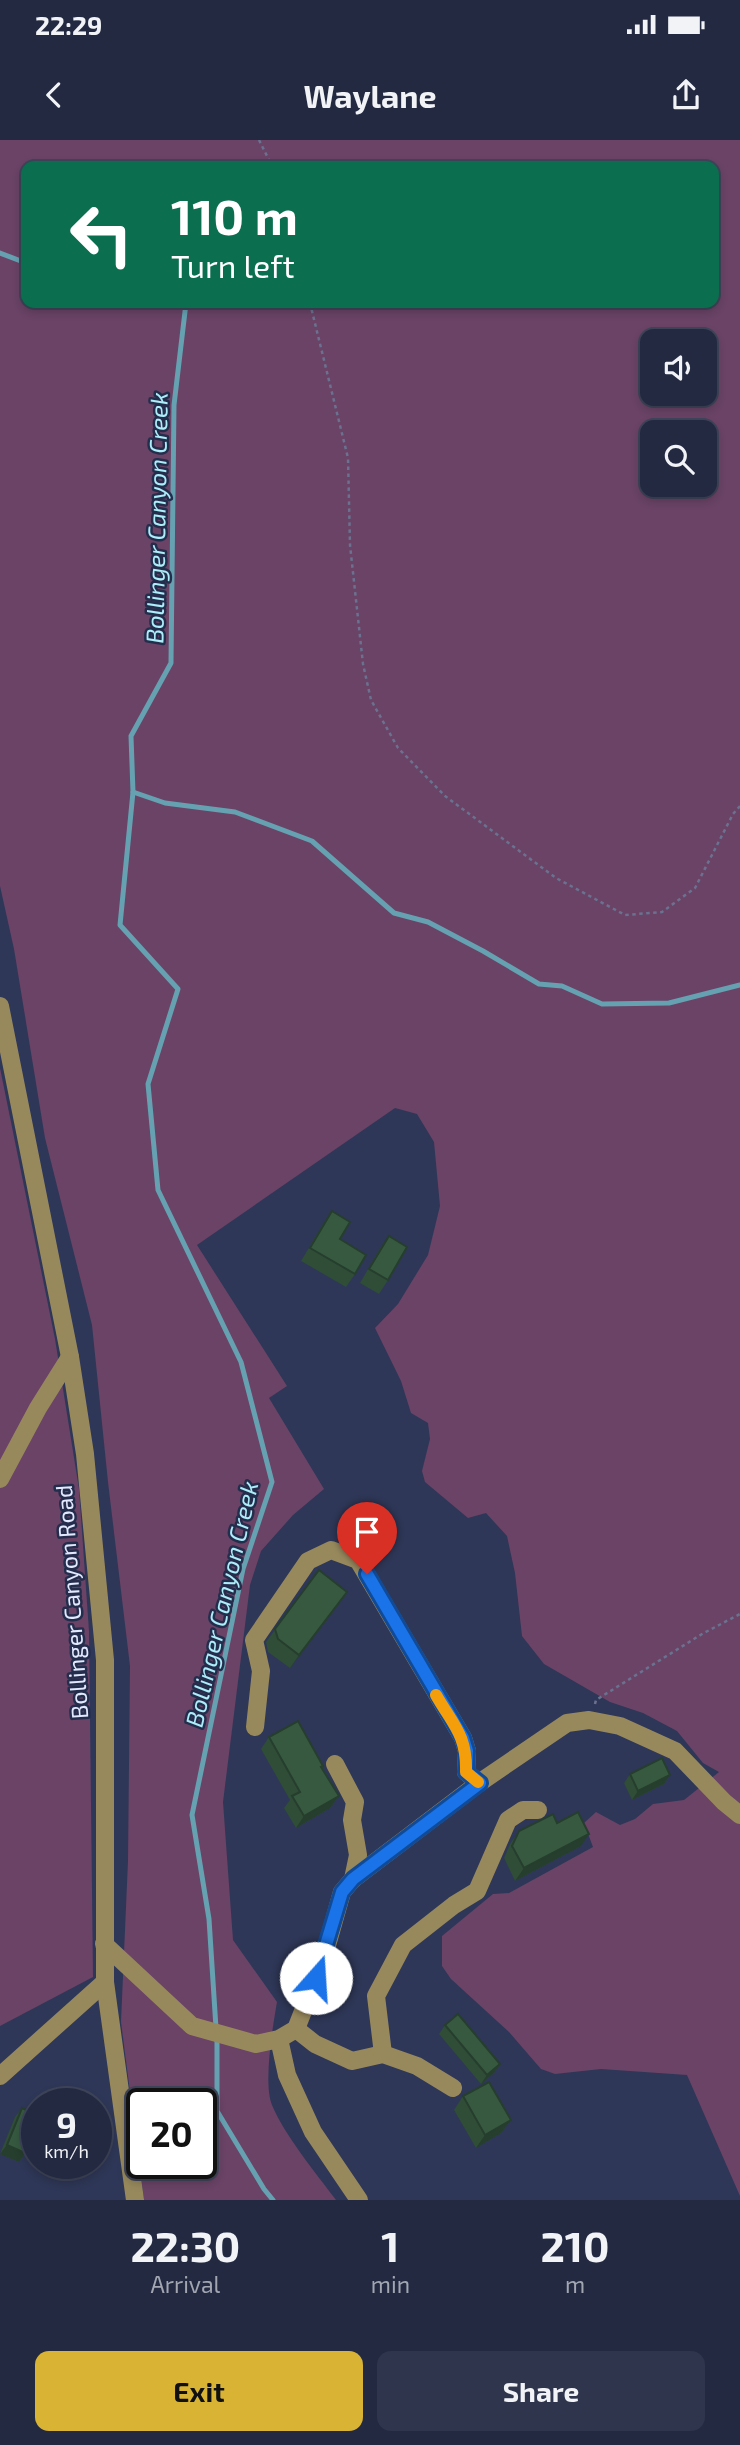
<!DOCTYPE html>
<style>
:root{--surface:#222941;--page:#2e354c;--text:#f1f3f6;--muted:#a2a6b1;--line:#3f455a;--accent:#d9b334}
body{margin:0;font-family:"Exo 2",sans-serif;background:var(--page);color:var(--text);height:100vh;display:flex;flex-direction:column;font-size:26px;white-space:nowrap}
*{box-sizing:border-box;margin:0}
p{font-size:23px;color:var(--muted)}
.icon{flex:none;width:38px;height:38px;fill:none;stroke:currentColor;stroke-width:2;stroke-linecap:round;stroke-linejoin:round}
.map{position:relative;height:2060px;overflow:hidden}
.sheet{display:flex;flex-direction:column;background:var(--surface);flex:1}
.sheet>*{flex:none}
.hud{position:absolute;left:21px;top:21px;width:698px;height:147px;border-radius:14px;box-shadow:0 4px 10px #0003,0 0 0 2px var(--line);background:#0b6e4f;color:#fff;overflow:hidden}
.controls{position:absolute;left:640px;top:189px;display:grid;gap:14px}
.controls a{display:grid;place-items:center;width:77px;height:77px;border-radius:14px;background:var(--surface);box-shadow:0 4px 10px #0003,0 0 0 2px var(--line);font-size:35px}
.speed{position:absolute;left:21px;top:1948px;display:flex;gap:14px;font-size:35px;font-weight:700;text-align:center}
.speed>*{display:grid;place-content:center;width:91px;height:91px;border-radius:50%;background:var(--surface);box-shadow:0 4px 10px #0003,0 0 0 2px var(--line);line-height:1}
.speed small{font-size:18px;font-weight:400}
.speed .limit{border:4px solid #111;border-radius:10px;background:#fff;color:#111}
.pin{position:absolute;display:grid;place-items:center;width:60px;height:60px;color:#fff;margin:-72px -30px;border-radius:50% 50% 50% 0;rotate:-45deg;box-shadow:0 0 7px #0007}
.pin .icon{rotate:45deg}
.me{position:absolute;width:77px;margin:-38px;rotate:19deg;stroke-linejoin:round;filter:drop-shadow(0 0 5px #0008)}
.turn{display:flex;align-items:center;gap:24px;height:147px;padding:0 35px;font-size:32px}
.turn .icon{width:91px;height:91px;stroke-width:2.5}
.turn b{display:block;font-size:49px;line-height:60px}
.eta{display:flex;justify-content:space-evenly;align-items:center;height:119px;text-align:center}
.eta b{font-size:42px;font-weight:700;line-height:49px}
.action{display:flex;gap:14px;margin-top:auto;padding:14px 35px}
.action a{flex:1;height:80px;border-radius:14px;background:var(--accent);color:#111;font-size:28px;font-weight:700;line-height:80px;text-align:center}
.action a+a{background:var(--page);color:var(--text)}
.status{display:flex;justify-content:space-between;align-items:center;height:49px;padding:0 35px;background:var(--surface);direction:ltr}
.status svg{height:19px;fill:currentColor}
header{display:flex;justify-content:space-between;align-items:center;height:91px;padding:0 35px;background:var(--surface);font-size:32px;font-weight:700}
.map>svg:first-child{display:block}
</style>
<div class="status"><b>22:29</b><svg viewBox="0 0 49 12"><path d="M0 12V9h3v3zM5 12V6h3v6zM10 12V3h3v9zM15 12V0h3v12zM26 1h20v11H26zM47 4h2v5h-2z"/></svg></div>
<header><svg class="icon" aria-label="back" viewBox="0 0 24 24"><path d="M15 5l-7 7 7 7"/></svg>Waylane<svg class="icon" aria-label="share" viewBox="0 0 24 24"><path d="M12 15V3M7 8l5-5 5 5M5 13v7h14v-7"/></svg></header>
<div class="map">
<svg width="740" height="2060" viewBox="0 0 740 2060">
<rect width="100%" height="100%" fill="#2e3757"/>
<g fill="#6a4366" fill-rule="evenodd">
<path d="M0,0h740v2056l-53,-121 -86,-6 -46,5 -14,-5 -32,-37 -58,-53 -9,-13v-30l51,-42 16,-1 84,-46 -9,-24 12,-11 24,13 15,-6 18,-15 31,-4 35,-28 -16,-9 -26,-32 -34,-18 -33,-11 -66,-38 -22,-28 -7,-63 -8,-37 -21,-23 -18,5 -43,-36 -3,-11 8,-32 -2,-16 -17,-10 -10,-32 -26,-53 23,-24 30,-49 12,-49 -6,-64 -17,-28 -22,-6 -198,137 90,141 -18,12 55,91 -31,26 -32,36 -11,34 -27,217 10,138 44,62c-4,24 -14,81 -5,103 13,31 44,68 64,95h-192l-23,-178 7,-161 2,-195 -22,-184 -16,-157 -47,-187 -31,-189 -14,-63zM26,26h688v137h-688zM653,201h52v53h-52zM653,292h52v53h-52zM142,1964h59v59h-59z"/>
<path d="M0,928l55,271 24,150 10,142 4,346 -93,49z"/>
</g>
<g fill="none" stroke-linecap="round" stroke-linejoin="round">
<g stroke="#65a1b1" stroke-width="5">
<path d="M0,113l26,10"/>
<path d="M186,163l-12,102 -3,258 -40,73 2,56 -13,133 58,64 -30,95 10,106 83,172 31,120 -29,87 -51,246 17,104 7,109"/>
<path d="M133,652l32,11 70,9 77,29 82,72 34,9 55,29 56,33 23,2 40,18 67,-1 71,-18"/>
<path d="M217,1898v73l47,78 9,11"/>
</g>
<g stroke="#6a728f" stroke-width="2.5" stroke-dasharray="3.5 3.5" stroke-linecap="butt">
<path d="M259,0l13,26"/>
<path d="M310,163l38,155 2,87 13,119 8,36 27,48 47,48 111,82 69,37 37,-3 33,-24 38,-74 7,-8"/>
<path d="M595,1564l1,-4 106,-66 38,-20"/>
</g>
<g stroke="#98895d" stroke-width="18">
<path d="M0,866l70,351 15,97 20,206v322l30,218"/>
<path d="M0,1339l38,-71 32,-51"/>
<path d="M255,1587l6,-56 -7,-31 54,-79 23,-11 27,10 105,178 4,13 -1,21 13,11 88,-60 22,-3 31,6 55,25 49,51 16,13"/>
<path d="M353,1739l126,-96"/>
<path d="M104,1804l88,82 64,18 23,-5 17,-10 26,-66 20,-71 11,-13 5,-24 -6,-35 3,-18 -20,-38"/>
<path d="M296,1889l19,15 37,17 31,-7 34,12 36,22"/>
<path d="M279,1899l8,36 26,57 46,68"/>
<path d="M383,1914l-7,-58 27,-51 51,-40 23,-14 31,-71 15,-10h15"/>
<path d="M0,1936l105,-94"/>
</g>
</g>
<g fill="#2f4d37">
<path d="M332,1071l8,28 15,35 -9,13 -45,-26 22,-37z"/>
<path d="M389,1096l-1,44 -9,14 -19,-11 19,-33z"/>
<path d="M319,1430l19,35 -48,63 -22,-16 -2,-10z"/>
<path d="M269,1597l54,29 -1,1 17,29 -9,12 -34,20 -12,-20 6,-8 -29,-51z"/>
<path d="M630,1634l40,1 -6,9 -32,16 -8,-17z"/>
<path d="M557,1683l24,23 -66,35 -11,-23 6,-14 9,-13z"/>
<path d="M445,1885l55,39 -6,9 -13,11 -42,-50z"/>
<path d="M463,1956l48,24 -10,13 -25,15 -22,-38z"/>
<path d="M22,1968l3,45 -6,9 -19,-8 15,-37z"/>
</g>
<g fill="#263e2d">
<path d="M347,1452l-9,13 -48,63 9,-13z"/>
<path d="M670,1635l-6,9 -32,16 6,-9z"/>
<path d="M339,1656l-9,12 -34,20 8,-12z"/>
<path d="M589,1694l-8,12 -66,35 9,-13z"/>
<path d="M500,1924l-6,9 -13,11 6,-9z"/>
<path d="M511,1980l-10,13 -25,15 9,-13z"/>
<path d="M7,2005l18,8 -6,9 -19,-8z"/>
</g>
<g fill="#375940" stroke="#263e2d" stroke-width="2">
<path d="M332,1071l18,11 -10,17 26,16 -11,19 -45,-26z"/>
<path d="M389,1096l18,11 -19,33 -19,-11z"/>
<path d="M319,1430l28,22 -48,63 -21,-16 -3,-10z"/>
<path d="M298,1581l25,45 -2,1 18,29 -35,20 -12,-20 8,-4 -31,-55z"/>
<path d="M662,1618l8,17 -32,16 -8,-17z"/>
<path d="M578,1672l11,22 -65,34 -12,-22 7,-15 34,-17 4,9z"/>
<path d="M458,1874l42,50 -13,11 -42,-50z"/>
<path d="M489,1942l22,38 -26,15 -22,-39z"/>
<path d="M22,1968l15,7v9l-12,29 -18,-8z"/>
</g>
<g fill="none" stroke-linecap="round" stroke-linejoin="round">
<g stroke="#114b97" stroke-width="18">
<path id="route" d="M316,1838l26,-86 11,-13 127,-96 -14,-11 1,-21 -4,-13 -96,-164"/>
</g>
<use href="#route" stroke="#1a73e8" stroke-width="12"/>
<path stroke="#f59e0b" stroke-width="12" d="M436,1555c17,30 31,40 30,77l12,10"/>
</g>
<g text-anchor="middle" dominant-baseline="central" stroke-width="5" stroke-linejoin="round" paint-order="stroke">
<g font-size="23" fill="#e2e9fe" stroke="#242d4c">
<text transform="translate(71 1462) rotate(-94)">Bollinger Canyon Road</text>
</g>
<g font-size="24" font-style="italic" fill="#adedfa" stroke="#242d4c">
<text transform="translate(156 378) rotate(-89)">Bollinger Canyon Creek</text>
<text transform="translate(221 1464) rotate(-77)">Bollinger Canyon Creek</text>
</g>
</g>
</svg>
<div class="controls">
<a><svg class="icon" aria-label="sound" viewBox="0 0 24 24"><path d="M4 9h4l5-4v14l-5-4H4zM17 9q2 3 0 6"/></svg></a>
<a><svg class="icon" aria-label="search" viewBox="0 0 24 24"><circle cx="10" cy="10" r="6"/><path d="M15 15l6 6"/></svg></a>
</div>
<div class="speed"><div>9<small>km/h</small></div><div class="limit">20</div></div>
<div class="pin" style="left:367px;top:1434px;background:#d93025"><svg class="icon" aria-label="arrive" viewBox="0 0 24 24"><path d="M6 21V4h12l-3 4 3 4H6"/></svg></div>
<svg class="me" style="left:316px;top:1838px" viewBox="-20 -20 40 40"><circle r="19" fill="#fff"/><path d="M0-13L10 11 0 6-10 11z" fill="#1a73e8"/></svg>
<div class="hud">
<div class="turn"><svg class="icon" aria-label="left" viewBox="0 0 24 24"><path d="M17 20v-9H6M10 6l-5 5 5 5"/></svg><div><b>110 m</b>Turn left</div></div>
</div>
</div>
<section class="sheet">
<div class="eta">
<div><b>22:30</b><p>Arrival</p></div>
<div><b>1</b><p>min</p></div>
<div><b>210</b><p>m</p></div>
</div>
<div class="action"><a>Exit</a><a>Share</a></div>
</section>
